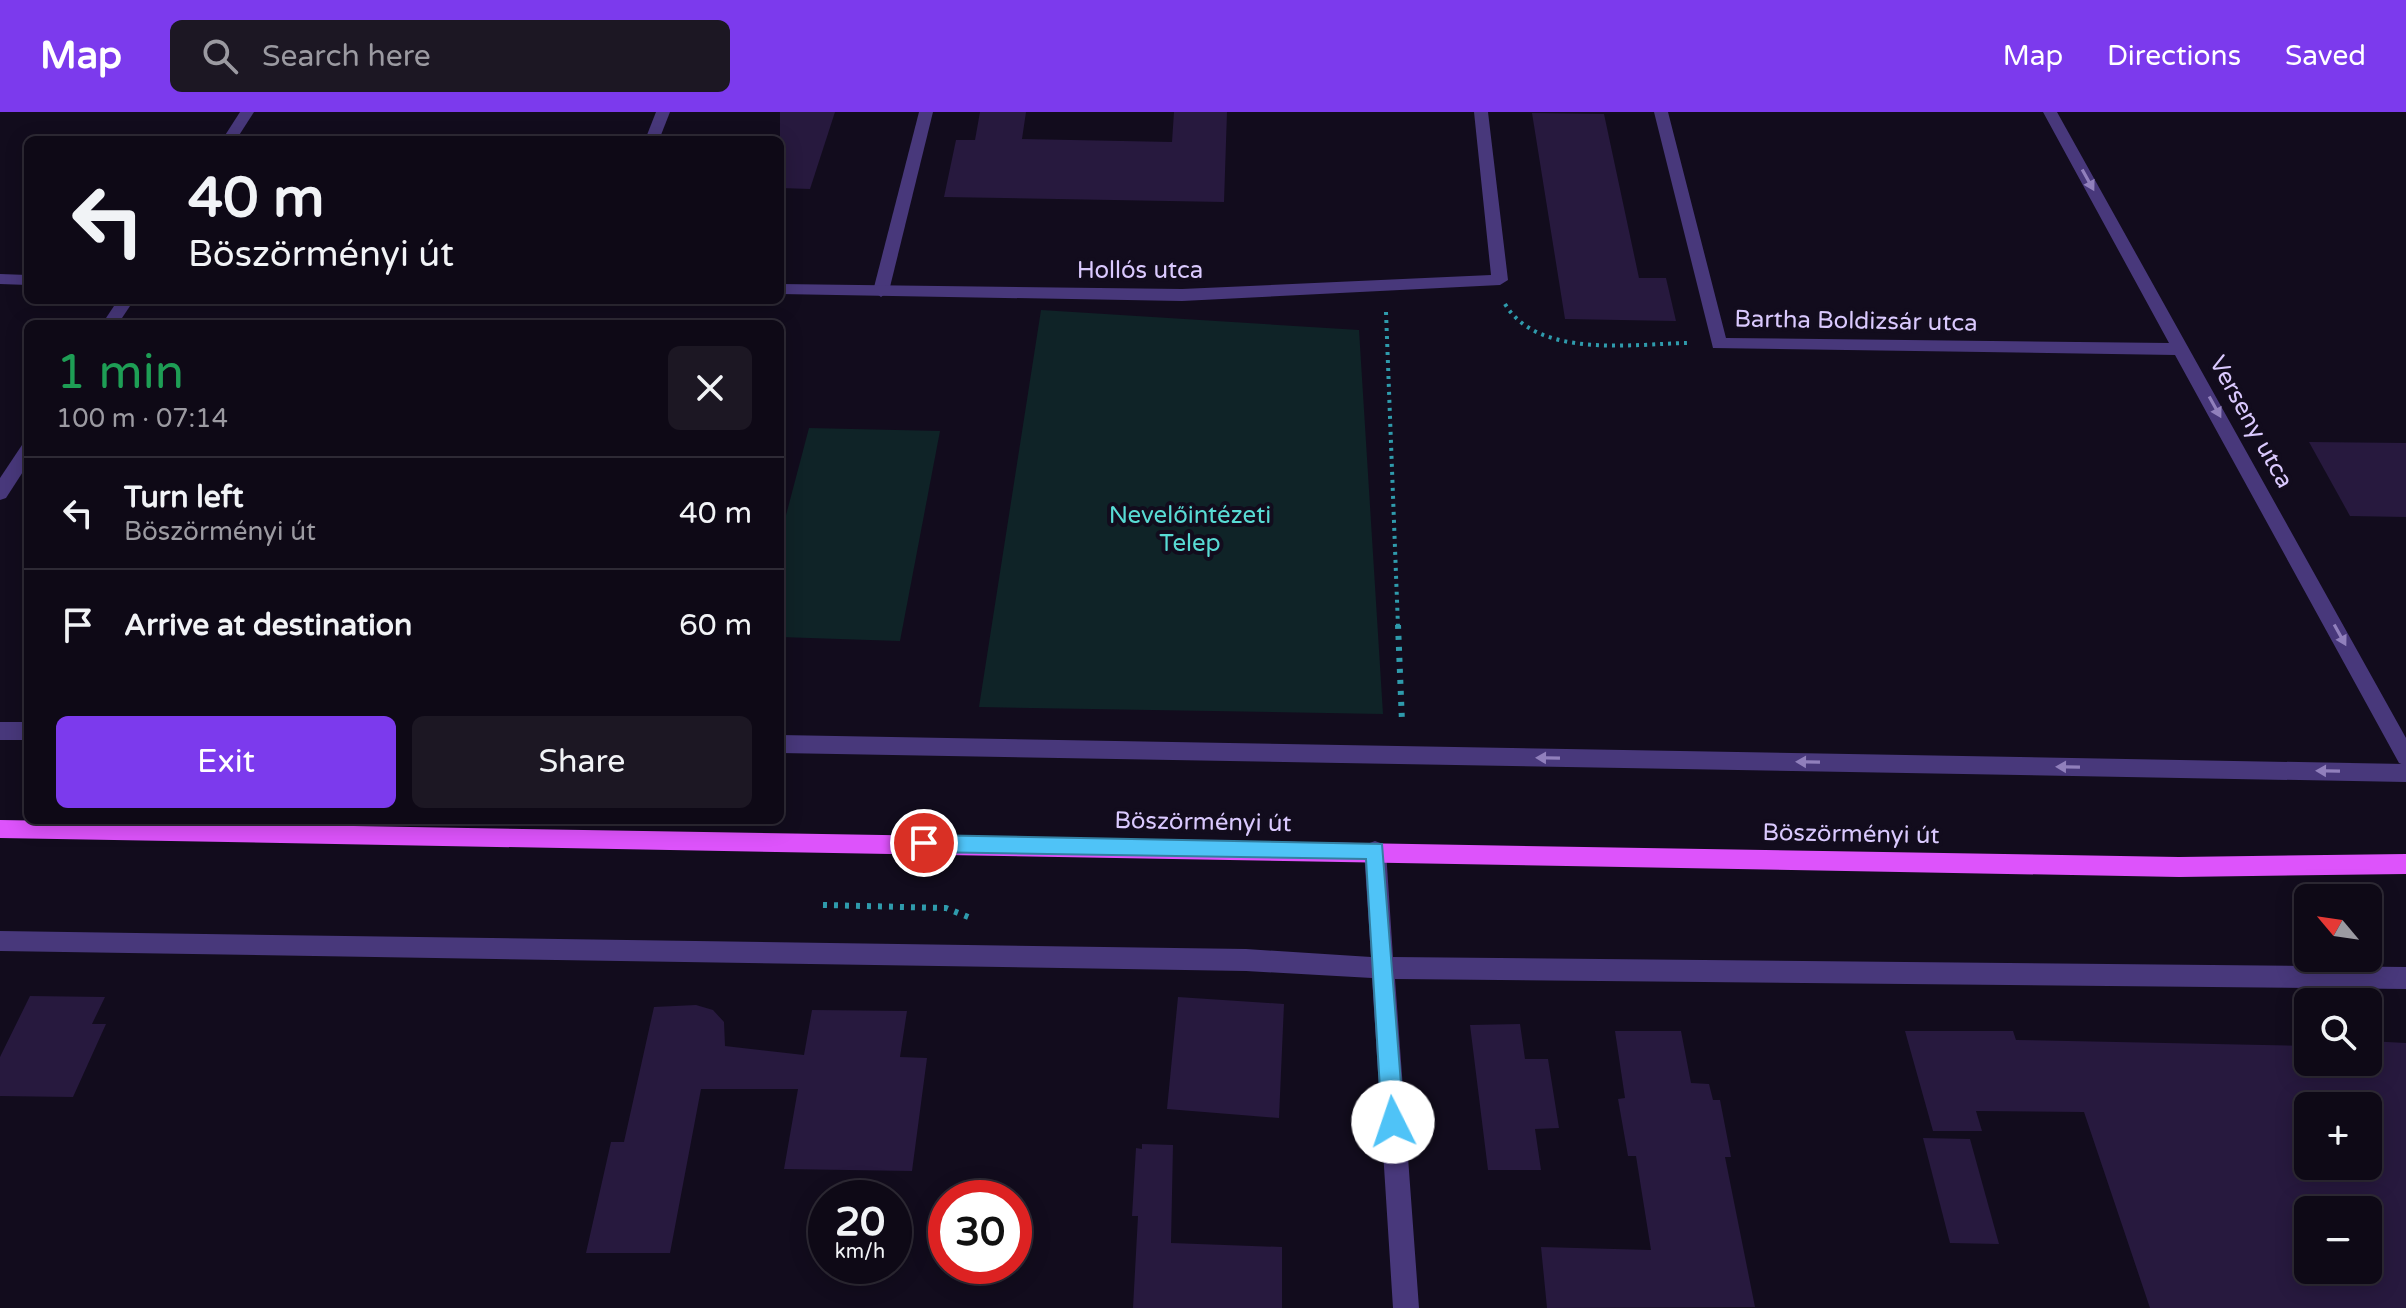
<!DOCTYPE html>
<meta charset="utf-8">
<style>
:root{--surface:#0e0916;--page:#1c1723;--text:#f1f3f6;--muted:#9b9aa1;--line:#2e2a35;--accent:#7c3aed}
body{margin:0;font-family:"Varela Round",sans-serif;background:var(--page);color:var(--text);height:100vh;display:flex;flex-direction:column;font-size:30px;white-space:nowrap}
*{box-sizing:border-box;margin:0}
p{font-size:26px;color:var(--muted)}
.icon{flex:none;width:44px;height:44px;fill:none;stroke:currentColor;stroke-width:2;stroke-linecap:round;stroke-linejoin:round}
.map{position:relative;flex:1;overflow:hidden}
.drawer{position:absolute;left:24px;top:208px;width:760px;height:504px;display:flex;flex-direction:column;background:var(--surface);border-radius:12px;box-shadow:0 4px 20px #0003,0 0 0 2px var(--line)}
.drawer>*{flex:none}
.top-card{position:absolute;left:24px;top:24px;width:760px;height:168px;border-radius:12px;box-shadow:0 4px 20px #0003,0 0 0 2px var(--line);background:#0e0916;color:var(--text);overflow:hidden}
.needle{width:52px;rotate:299deg}
.fabs{position:absolute;left:2294px;top:772px;display:grid;gap:16px}
.fabs a{display:grid;place-items:center;width:88px;height:88px;border-radius:12px;background:var(--surface);box-shadow:0 4px 20px #0003,0 0 0 2px var(--line);font-size:40px}
.speed{position:absolute;left:808px;top:1068px;display:flex;gap:16px;font-size:40px;font-weight:700;text-align:center}
.speed>*{display:grid;place-content:center;width:104px;height:104px;border-radius:50%;background:var(--surface);box-shadow:0 4px 20px #0003,0 0 0 2px var(--line);line-height:1}
.speed small{font-size:20px;font-weight:400}
.speed .limit{border:12px solid #d22;background:#fff;color:#111}
.pin{position:absolute;display:grid;place-items:center;width:68px;height:68px;color:#fff;margin:-34px;border:4px solid #fff;border-radius:50%;box-shadow:0 2px 8px #0007}
.me{position:absolute;width:88px;margin:-44px;rotate:356deg;stroke-linejoin:round;filter:drop-shadow(0 0 6px #0008)}
.turn{display:flex;align-items:center;gap:28px;height:168px;padding:0 32px;font-size:36px}
.turn .icon{width:104px;height:104px;stroke-width:2.5}
.turn b{display:block;font-size:56px;line-height:68px}
.round{display:grid;place-items:center;flex:none;width:84px;height:84px;border-radius:12px;background:var(--page)}
.summary{display:flex;align-items:center;justify-content:space-between;height:136px;padding:0 32px}
h1{font-size:48px;font-weight:600;line-height:60px;color:#1e9e55}
.button{display:flex;gap:16px;margin-top:auto;padding:16px 32px}
.button a{flex:1;height:92px;border-radius:12px;background:var(--accent);color:#fff;font-size:32px;font-weight:600;line-height:92px;text-align:center}
.button a+a{background:var(--page);color:var(--text)}
ul{padding:0;list-style:none}
li{display:flex;align-items:center;gap:24px;height:112px;padding:0 32px;border-top:2px solid var(--line)}
li div{flex:1}
li b{display:block;font-size:30px}
li em{font-style:normal}
header{display:flex;align-items:center;gap:48px;box-sizing:border-box;height:112px;padding:0 40px;background:var(--accent);color:#fff}
header strong{font-size:38px}
nav{display:flex;gap:44px;margin-inline-start:auto;font-size:28px}
.search{width:560px;height:72px;background:var(--page);display:flex;align-items:center;gap:20px;box-sizing:border-box;padding:0 28px;border-radius:12px;color:var(--muted);font-size:30px}
.map>svg:first-child{display:block}
</style>
<header>
<strong>Map</strong>
<div class="search"><svg class="icon" aria-label="search" viewBox="0 0 24 24"><circle cx="10" cy="10" r="6"/><path d="M15 15l6 6"/></svg>Search here</div>
<nav><a>Map</a><a>Directions</a><a>Saved</a></nav>
</header>
<div class="map">
<svg width="2406" height="1196" viewBox="0 0 2406 1196">
<rect width="100%" height="100%" fill="#120c1d"/>
<g fill="#0f2327">
<path d="M1041,198l318,20 24,384 -404,-7z"/>
<path d="M809,316l131,3 -40,210 -120,-4v-99z"/>
</g>
<g fill="#27193e" fill-rule="evenodd">
<path d="M780,0h55l-25,77 -30,-1z"/>
<path d="M980,0h46l-4,27 150,3 2,-30h53l-3,90 -280,-5 12,-57h19z"/>
<path d="M1532,1l72,1 35,164h27l10,43 -111,-2z"/>
<path d="M2309,330l97,1v74l-56,-1z"/>
<path d="M30,884l75,1 -13,27h14l-33,73 -73,-1v-39z"/>
<path d="M1178,885l106,7 -5,114 -112,-9z"/>
<path d="M696,893l17,5 11,12 1,24 79,9 8,-45 95,1 -7,46 27,1 -15,113 -128,-2 14,-80h-97l-31,164h-84l25,-111h13l30,-135z"/>
<path d="M1520,912l5,35h23l11,69 -24,1 6,41h-53l-18,-145z"/>
<path d="M1615,919h66l10,52 18,1 4,16h7l11,57h-6l30,150 -208,1 -6,-61 110,3 -15,-94h-8l-10,-57 7,-1z"/>
<path d="M1905,919h108l3,9 292,6v16h60v-21l38,2v265h-256l-66,-196 -108,-1 6,20h-49zM2308,994h60v60h-60zM2308,1098h60v60h-60z"/>
<path d="M1923,1026l47,1 29,105 -49,-1z"/>
<path d="M1142,1032l31,1 -2,98 111,4v61h-149l5,-92h-6l4,-68 6,1z"/>
</g>
<g fill="none" stroke-linecap="round" stroke-linejoin="round">
<g stroke="#2f9bac" stroke-width="4" stroke-dasharray="3 5" stroke-linecap="butt">
<path d="M1505,192c33,55 127,40 182,39"/>
<path d="M1386,200l12,315"/>
</g>
<g stroke="#2f9bac" stroke-width="6" stroke-dasharray="4 7" stroke-linecap="butt">
<path d="M1398,513l4,97"/>
<path d="M823,793l123,3 27,11"/>
</g>
<g fill="#48387b" fill-rule="evenodd">
<path d="M656,0h14l-11,28h-14z"/>
<path d="M919,0h14l-44,179 -8,6 -8,-6z"/>
<rect x="0" y="610" width="28" height="18"/>
<path d="M780,623l1626,29v18l-1626,-29z"/>
</g>
<g fill="#48387b" fill-rule="evenodd">
<path d="M240,0h14l-18,28h-14z"/>
<path d="M1474,0h14l20,168 -8,5 -318,16 -402,-7v-10l402,5 309,-14z"/>
<path d="M1654,0h14l58,226 443,5 -126,-231h14l349,626v28l-7,-3 -224,-408 -462,-7z"/>
<path d="M0,162l28,1v10l-28,-1z"/>
<path d="M118,188h16l-16,24h-16z"/>
<path d="M28,331v21l-22,34 -6,2v-22l22,-33z"/>
<path d="M1375,729l8,3 3,7 7,106 1013,10v22l-1011,-10 24,329h-26l-21,-330 -126,-7 -1246,-20v-20l1246,18 125,8 -7,-106 3,-7z"/>
</g>
<path fill="#dd53fb" fill-rule="evenodd" d="M0,708l2179,37 227,-3v20l-227,3 -2179,-39z"/>
</g>
<defs><path id="oneway-solid" d="M-6-.8H1V-3.2L6.5 0L1 3.2V.8H-6Z" transform="scale(2)"/></defs>
<g fill="#9180bc">
<use href="#oneway-solid" transform="translate(2088 68) rotate(61)"/>
<use href="#oneway-solid" transform="translate(2215 295) rotate(61)"/>
<use href="#oneway-solid" transform="translate(2340 523) rotate(61)"/>
<use href="#oneway-solid" transform="translate(1548 646) rotate(-179)"/>
<use href="#oneway-solid" transform="translate(1808 650) rotate(-179)"/>
<use href="#oneway-solid" transform="translate(2068 655) rotate(-179)"/>
<use href="#oneway-solid" transform="translate(2328 659) rotate(-179)"/>
</g>
<path fill="#4fc3f7" stroke="#337fa1" stroke-width="2" d="M924,723l458,9 22,278 -3,8 -8,3 -8,-3 -3,-8 -16,-263 -442,-7 -9,-9z"/>
<g text-anchor="middle" dominant-baseline="central" stroke-width="8" stroke-linejoin="round" paint-order="stroke">
<g font-size="24" fill="#dac9fe" stroke="#120c1d">
<text x="1140" y="158">Hollós utca</text>
<text transform="translate(1856 209) rotate(1)">Bartha Boldizsár utca</text>
<text transform="translate(2251 310) rotate(61)">Verseny utca</text>
<text transform="translate(1203 710) rotate(1)">Böszörményi út</text>
<text transform="translate(1851 722) rotate(1)">Böszörményi út</text>
</g>
<g font-size="24" fill="#58dbd4" stroke="#120c1d">
<text x="1190" y="403">Nevelőintézeti<tspan x="1190" dy="28">Telep</tspan></text>
</g>
</g>
</svg>
<div class="fabs">
<a><svg class="needle" viewBox="-14 -14 28 28"><path d="M0-13l5 13h-10z" fill="#e53935"/><path d="M0 13l5-13h-10z" fill="#9b9aa1"/></svg></a>
<a><svg class="icon" aria-label="search" viewBox="0 0 24 24"><circle cx="10" cy="10" r="6"/><path d="M15 15l6 6"/></svg></a>
<a>+</a>
<a>−</a>
</div>
<div class="speed"><div>20<small>km/h</small></div><div class="limit">30</div></div>
<div class="pin" style="left:924px;top:731px;background:#d93025"><svg class="icon" aria-label="arrive" viewBox="0 0 24 24"><path d="M6 21V4h12l-3 4 3 4H6"/></svg></div>
<svg class="me" style="left:1393px;top:1010px" viewBox="-20 -20 40 40"><circle r="19" fill="#fff"/><path d="M0-13L10 11 0 6-10 11z" fill="#4fc3f7"/></svg>
<div class="top-card">
<div class="turn"><svg class="icon" aria-label="left" viewBox="0 0 24 24"><path d="M17 20v-9H6M10 6l-5 5 5 5"/></svg><div><b>40 m</b>Böszörményi út</div></div>
</div>
<section class="drawer">
<div class="summary"><div><h1>1 min</h1><p>100 m · 07:14</p></div><a class="round"><svg class="icon" aria-label="close" viewBox="0 0 24 24"><path d="M6 6l12 12M18 6L6 18"/></svg></a></div>
<ul>
<li><svg class="icon" aria-label="left" viewBox="0 0 24 24"><path d="M17 20v-9H6M10 6l-5 5 5 5"/></svg><div><b>Turn left</b><p>Böszörményi út</p></div><em>40 m</em></li>
<li><svg class="icon" aria-label="arrive" viewBox="0 0 24 24"><path d="M6 21V4h12l-3 4 3 4H6"/></svg><div><b>Arrive at destination</b></div><em>60 m</em></li>
</ul>
<div class="button"><a>Exit</a><a>Share</a></div>
</section>
</div>
